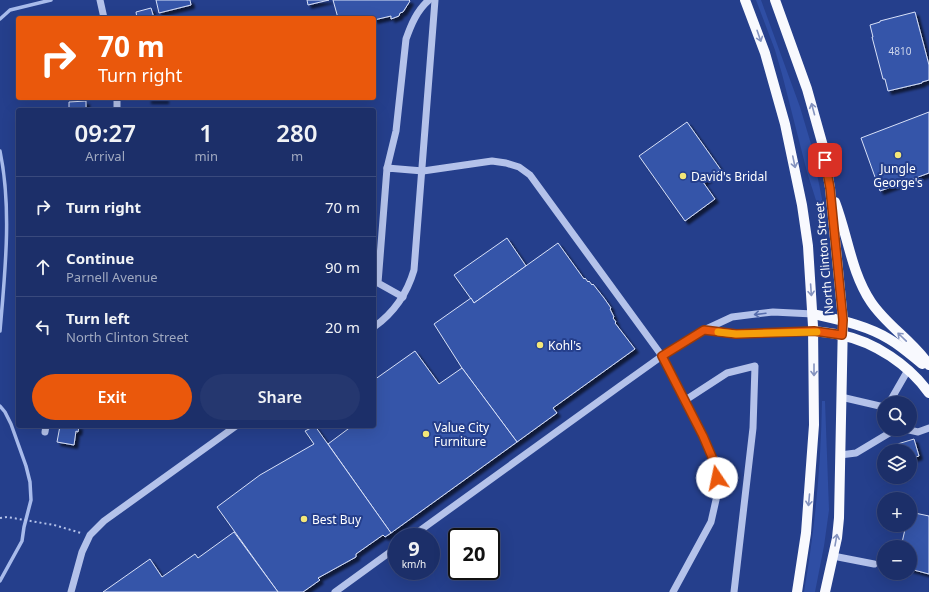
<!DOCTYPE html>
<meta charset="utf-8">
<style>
:root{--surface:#1c2f69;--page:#25376f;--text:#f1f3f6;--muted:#a0a9c0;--line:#3a4a7d;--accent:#ea580c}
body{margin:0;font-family:"Noto Sans",sans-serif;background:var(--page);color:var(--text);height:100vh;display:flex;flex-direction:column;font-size:15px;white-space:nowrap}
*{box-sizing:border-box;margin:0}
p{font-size:13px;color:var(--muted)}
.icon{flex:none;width:22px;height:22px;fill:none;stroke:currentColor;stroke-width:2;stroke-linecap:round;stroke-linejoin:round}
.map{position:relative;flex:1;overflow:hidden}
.panel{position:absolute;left:16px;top:108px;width:360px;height:320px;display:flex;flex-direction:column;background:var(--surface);border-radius:4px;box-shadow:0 4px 16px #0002,0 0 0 1px var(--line)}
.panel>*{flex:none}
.hud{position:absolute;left:16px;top:16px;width:360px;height:84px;border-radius:4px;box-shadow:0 4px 16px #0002,0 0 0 1px var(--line);background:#ea580c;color:#fff;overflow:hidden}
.fabs{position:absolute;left:877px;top:396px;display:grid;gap:8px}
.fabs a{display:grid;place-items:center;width:40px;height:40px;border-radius:50%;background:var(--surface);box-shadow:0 4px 16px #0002,0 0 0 1px var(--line);font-size:20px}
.speed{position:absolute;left:388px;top:528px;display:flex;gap:8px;font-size:20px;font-weight:700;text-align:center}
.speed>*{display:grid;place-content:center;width:52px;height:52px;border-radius:50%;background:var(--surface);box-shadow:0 4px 16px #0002,0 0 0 1px var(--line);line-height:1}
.speed small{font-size:10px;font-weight:400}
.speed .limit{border:2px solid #111;border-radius:6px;background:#fff;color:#111}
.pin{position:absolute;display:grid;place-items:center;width:34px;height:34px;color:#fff;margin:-17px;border-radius:8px;box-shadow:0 2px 6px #0006}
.me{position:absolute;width:44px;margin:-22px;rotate:349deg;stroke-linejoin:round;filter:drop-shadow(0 0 3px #0008)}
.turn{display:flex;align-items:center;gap:14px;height:84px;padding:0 16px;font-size:18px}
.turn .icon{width:52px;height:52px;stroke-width:2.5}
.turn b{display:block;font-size:28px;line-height:34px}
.eta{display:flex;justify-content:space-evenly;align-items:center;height:68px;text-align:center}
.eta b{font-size:24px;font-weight:600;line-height:28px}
.button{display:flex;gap:8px;margin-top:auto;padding:8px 16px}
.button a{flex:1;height:46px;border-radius:24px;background:var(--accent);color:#fff;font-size:16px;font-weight:600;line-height:46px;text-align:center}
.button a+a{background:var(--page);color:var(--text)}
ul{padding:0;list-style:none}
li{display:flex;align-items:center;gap:12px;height:60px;padding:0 16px;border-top:1px solid var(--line)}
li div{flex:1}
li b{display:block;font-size:15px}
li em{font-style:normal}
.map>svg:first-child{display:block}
</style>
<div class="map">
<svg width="929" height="592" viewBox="0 0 929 592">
<defs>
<filter id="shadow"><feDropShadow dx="3.5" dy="3.5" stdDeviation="1" flood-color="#0009"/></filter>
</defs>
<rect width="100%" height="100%" fill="#253f8c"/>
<g fill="#2f4ea4">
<path d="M756,0h5l39,107 11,37 15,75 1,14 -3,1 -3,-18 -14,-44 -25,-98 -7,-24z"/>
<path d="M822,401h3l4,109 -5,36 -9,46h-11c11,-63 17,-127 18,-191z"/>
</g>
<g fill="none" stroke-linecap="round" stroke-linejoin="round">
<g stroke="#a8bbeb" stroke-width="3.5">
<path d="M0,19l10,-9 41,-10"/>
<path d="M0,151c12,57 5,122 0,180"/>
<path d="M0,406l5,6 6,12 15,42 4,16 1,18 -7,27 -2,14 -22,40"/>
</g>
</g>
<g fill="#3554a9" stroke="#d8e1f8" filter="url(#shadow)">
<path d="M156,0h34l1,5 -32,8z"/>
<path d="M307,0h22l-21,5z"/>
<path d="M333,0h76l1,1 -7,11 -3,1 -1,3 -8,3v-3l-17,4v-2h-36z"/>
<path d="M151,8l3,10h-17l-1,-6z"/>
<path d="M915,12l14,53v15l-7,2v1l-34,8 -3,-12h-2l-11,-42h1l-3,-12 10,-3v-1z"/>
<rect x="148" y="98" width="17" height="2"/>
<path d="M86,101v9h-17v-8z"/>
<path d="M929,112v61l-49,18 -19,-53z"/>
<path d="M687,122l34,48 -18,12 12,17 -30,22 -46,-65z"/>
<path d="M507,238l19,28 -52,37 -20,-28z"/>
<path d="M558,243l26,36 1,-1 3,4 1,-1 3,4 1,-1 11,14 7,10 -1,1 4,8 -1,1 3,4 -1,1 20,26 -82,59 4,5 -40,29 -55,-74 -28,-44 37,-26 3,5z"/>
<path d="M415,351l24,33 23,-16 55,74 -126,91 -63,-89 24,-18h22v-46z"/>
<path d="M60,426h19l-1,6 -2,-1 -2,14 -17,-3z"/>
<path d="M315,426l76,107 -6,4 -2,-2 -27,19v3l-38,21 2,2 -17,12h-25l-61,-85 43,-32 54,-31 -9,-13z"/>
<path d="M914,439l5,17 -9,3v-8h-18l-1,-5z"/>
<path d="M910,512l19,4v58l-19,-5v-22h-9l5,-22h4z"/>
<path d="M234,532l44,60h-175l47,-33 12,18 33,-23 3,4z"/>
</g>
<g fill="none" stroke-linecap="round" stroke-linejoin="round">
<path stroke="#b4c2ea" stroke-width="2" stroke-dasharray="2 3" stroke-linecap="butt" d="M0,518l7,-1 47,8 27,8"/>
<g stroke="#b4c2ea" stroke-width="7">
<path d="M100,0l4,18"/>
<path d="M117,110v-12"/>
<path d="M387,168l9,-37 10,-92c5,-14 11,-29 23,-39"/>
<path d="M403,297l-25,-14 9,-115 36,3 69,-10 14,2 13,4 11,8 132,181 41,80 12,28 3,27 -7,31 -38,70"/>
<path d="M374,327c21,-15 33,-33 40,-57l21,-270"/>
<path d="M704,330l32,4 77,-3"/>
<path d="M841,397l43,10"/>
<path d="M684,401l43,-28 28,-7 -2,62 -19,164"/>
<path d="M889,403l19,-33"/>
<path d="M905,429l13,3 11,-4"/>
<path d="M45,432l1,-6"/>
<path d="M840,455l16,-2 40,-24"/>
<path d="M411,537l209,-151 42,-30 42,-26 28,-13 41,-5 40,2"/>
<path d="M833,556l41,8"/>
<path d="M71,592l11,-40 8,-17 14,-14 132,-95"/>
<path d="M335,592l62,-45"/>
</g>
<g stroke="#f8f9fe" stroke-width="10">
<path d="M745,0l20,53 20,71 17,81 6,41 5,80 1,99 -8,108 -9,59"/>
<path d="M775,0l32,89 16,57 7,42 13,132 -4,198 -2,20 -12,54"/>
<path d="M835,202c13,34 16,70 36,100 16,24 42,39 58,63"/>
<path d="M813,314c26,6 53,11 76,25 12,7 22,16 33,25"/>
<path d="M813,331c10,1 19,2 28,4 34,7 68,30 88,58"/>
</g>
</g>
<defs><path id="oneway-shaft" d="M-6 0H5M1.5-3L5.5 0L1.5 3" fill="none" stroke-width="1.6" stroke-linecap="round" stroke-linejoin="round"/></defs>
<g stroke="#8493bf">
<use href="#oneway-shaft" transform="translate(759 36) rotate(71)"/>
<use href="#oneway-shaft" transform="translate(813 109) rotate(-105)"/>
<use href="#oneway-shaft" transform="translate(794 162) rotate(78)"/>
<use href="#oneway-shaft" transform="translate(811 290) rotate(86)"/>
<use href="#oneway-shaft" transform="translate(902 337) rotate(-136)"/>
<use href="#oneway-shaft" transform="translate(814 370) rotate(90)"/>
<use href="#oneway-shaft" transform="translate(809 500) rotate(95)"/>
<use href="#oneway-shaft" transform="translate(836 540) rotate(-80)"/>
</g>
<use stroke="#576dad" href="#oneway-shaft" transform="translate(760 314) rotate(173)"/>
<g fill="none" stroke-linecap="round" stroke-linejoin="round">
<g stroke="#983908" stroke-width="10">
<path id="route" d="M717,478l-2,-14 -12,-28 -41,-80 42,-26 32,4 78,-3 28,4 1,-15 -13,-132 -5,-28"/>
</g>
<use href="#route" stroke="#ea580c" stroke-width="7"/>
<path stroke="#f59e0b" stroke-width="7" d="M718,332l18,2 81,-2"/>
</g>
<g fill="#f4e778" stroke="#253f8c" stroke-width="1.5">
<circle cx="898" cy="155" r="4"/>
<circle cx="683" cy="176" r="4"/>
<circle cx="540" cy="345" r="4"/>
<circle cx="426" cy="434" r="4"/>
<circle cx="304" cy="519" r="4"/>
</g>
<g text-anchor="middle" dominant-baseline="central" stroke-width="4" stroke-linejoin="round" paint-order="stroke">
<g font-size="10" fill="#ccd4ea">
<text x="900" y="51">4810</text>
</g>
<g font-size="12" fill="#fff" stroke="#253f8c" text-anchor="start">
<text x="898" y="168" text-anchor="middle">Jungle<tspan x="898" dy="14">George's</tspan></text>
<text x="691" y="176">David's Bridal</text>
<text x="548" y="345">Kohl's</text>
<text x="434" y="427">Value City<tspan x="434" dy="14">Furniture</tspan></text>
<text x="312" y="519">Best Buy</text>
</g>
<g font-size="12" fill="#fff" stroke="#253f8c">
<text transform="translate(824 258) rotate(-95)">North Clinton Street</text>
</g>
</g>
</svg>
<div class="fabs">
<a><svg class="icon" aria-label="search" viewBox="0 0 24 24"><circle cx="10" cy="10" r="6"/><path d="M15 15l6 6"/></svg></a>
<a><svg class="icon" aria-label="layers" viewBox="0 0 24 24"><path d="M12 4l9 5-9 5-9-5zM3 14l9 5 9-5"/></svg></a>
<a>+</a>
<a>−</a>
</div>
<div class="speed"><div>9<small>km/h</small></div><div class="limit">20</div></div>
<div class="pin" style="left:825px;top:160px;background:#d93025"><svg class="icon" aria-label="arrive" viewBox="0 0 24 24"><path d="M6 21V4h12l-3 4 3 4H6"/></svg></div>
<svg class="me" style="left:717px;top:478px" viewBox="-20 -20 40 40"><circle r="19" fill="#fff"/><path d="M0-13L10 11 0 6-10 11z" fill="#ea580c"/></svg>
<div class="hud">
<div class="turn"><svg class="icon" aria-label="right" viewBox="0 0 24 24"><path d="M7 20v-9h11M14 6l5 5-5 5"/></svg><div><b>70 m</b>Turn right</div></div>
</div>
<section class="panel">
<div class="eta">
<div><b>09:27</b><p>Arrival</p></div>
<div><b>1</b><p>min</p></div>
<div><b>280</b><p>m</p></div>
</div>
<ul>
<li><svg class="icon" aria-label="right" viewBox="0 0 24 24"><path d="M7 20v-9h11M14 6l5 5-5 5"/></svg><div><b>Turn right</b></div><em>70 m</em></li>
<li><svg class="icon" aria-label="ahead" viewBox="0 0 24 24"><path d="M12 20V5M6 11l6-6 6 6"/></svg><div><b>Continue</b><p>Parnell Avenue</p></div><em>90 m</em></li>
<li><svg class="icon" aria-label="left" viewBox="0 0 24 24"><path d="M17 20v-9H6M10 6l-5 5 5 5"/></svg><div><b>Turn left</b><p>North Clinton Street</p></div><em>20 m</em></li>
</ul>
<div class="button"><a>Exit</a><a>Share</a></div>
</section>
</div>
